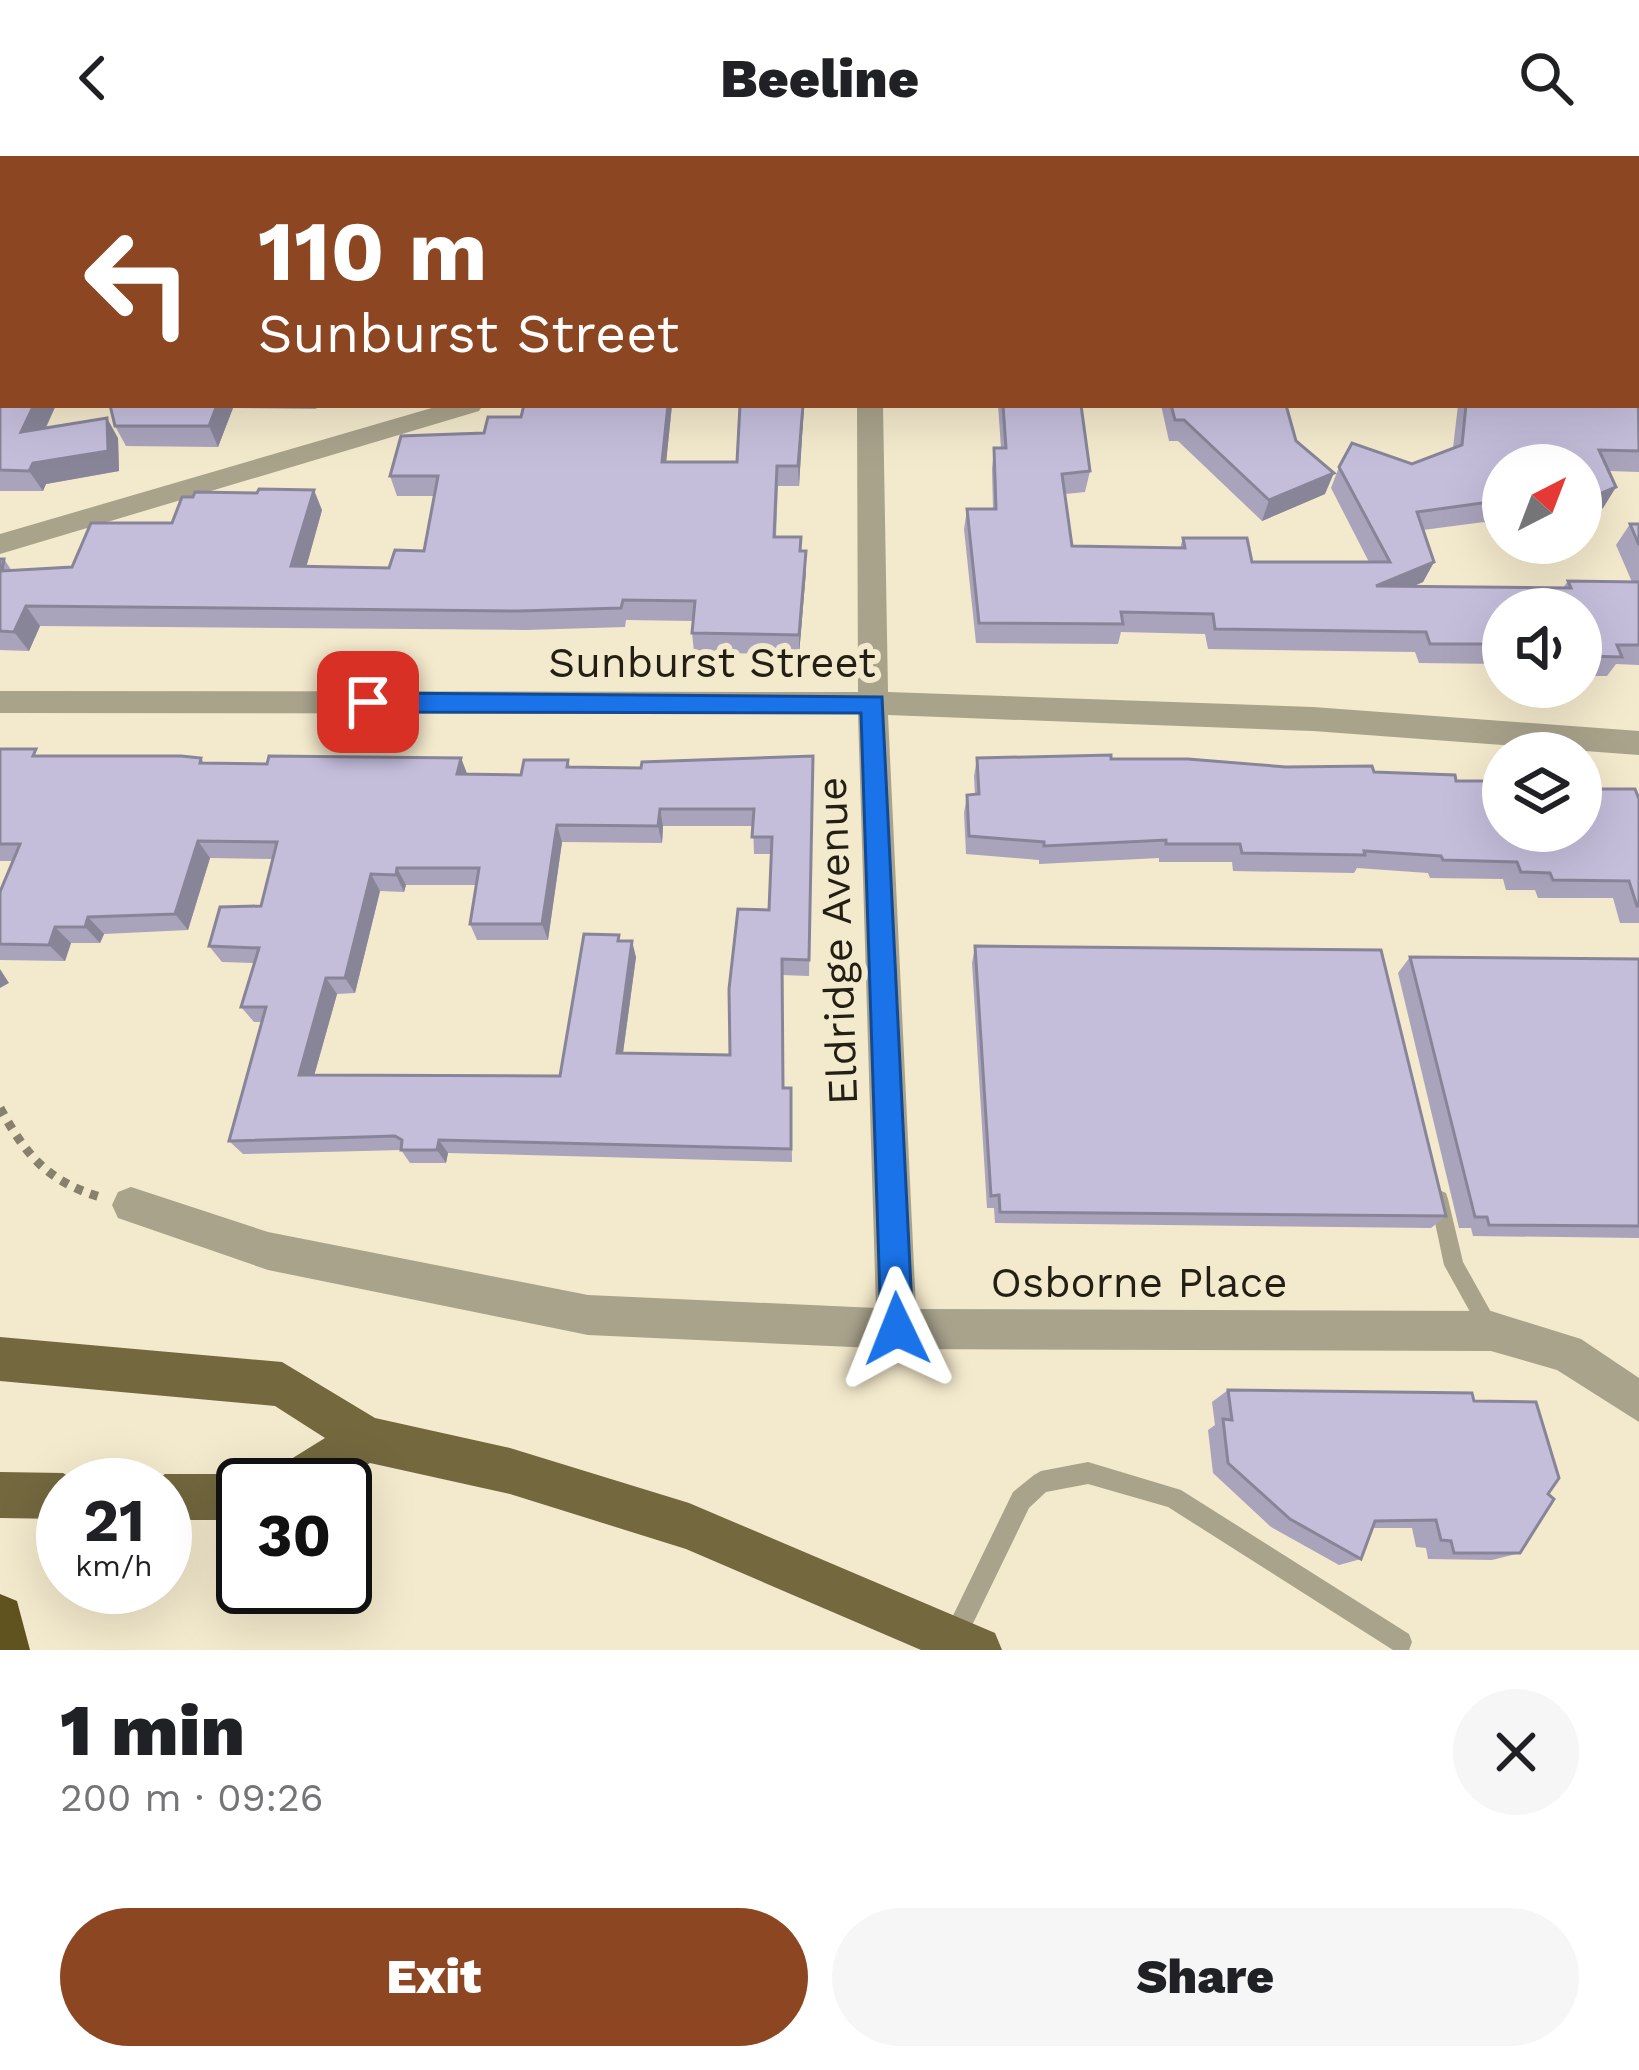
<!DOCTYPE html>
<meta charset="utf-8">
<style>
:root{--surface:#fff;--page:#f6f6f6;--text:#202124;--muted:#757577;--accent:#8d4622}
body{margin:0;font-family:"Work Sans",sans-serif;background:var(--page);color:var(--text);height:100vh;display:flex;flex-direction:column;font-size:45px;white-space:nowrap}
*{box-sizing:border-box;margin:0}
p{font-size:39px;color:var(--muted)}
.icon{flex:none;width:66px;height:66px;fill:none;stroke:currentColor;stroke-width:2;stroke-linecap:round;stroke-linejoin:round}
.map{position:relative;height:1494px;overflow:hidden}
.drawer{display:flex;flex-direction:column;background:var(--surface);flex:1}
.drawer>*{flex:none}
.top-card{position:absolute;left:0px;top:0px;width:1641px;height:252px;box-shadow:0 12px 48px #0002;background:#8d4622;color:#fff;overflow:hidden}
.needle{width:78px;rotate:42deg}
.tools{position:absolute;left:1482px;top:288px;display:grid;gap:24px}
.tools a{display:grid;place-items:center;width:120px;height:120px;border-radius:50%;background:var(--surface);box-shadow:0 12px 48px #0002;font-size:60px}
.speed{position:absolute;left:36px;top:1302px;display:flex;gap:24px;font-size:60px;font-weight:700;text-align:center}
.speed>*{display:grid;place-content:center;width:156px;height:156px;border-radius:50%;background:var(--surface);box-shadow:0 12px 48px #0002;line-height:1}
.speed small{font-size:30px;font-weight:400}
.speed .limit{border:6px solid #111;border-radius:18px;background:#fff;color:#111}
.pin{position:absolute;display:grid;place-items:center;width:102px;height:102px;color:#fff;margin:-51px;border-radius:24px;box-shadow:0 6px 18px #0006}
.me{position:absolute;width:132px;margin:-66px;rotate:358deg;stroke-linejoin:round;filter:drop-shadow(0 0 9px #0008)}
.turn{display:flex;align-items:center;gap:42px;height:252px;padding:0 60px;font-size:54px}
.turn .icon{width:156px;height:156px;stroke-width:2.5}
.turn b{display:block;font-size:84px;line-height:102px}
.round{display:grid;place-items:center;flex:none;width:126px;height:126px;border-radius:63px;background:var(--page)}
.overview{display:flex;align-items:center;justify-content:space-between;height:204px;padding:0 60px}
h1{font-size:72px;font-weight:800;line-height:90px}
.button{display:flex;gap:24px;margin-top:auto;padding:24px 60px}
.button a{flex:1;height:138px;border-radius:72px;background:var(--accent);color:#fff;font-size:48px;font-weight:800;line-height:138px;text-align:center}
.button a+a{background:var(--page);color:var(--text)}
header{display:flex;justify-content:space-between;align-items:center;height:156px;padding:0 60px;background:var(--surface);font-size:54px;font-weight:800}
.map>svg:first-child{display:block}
</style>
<header><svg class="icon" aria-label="back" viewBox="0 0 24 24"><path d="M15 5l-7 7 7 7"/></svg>Beeline<svg class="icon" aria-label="search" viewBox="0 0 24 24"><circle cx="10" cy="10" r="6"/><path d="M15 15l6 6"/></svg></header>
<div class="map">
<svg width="1639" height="1494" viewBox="0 0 1639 1494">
<rect width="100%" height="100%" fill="#f3e9cc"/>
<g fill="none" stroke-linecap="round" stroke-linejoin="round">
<path stroke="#87806c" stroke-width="9" stroke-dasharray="8 8" stroke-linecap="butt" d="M0,952c26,47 47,73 100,89"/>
<g fill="#a9a38c" fill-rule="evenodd">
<path d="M1439,1034l7,3 2,6 15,63 38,68 -3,7 -7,3 -7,-3 -40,-72 -14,-66 2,-6z"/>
<path d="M1088,1306l93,28 228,144 3,8 -3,8h-16l-225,-143 -80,-23 -42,8 -17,16 -67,138 -8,3 -8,-3 -3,-8 3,-8 67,-138 21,-17 7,-4z"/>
</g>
<g fill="#a9a38c" fill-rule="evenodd">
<path d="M95,0h22l-23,3z"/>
<path d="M786,0h24l2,3h-23z"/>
<path d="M1281,0h22l1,3h-22z"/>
<path d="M1627,0h12v8l-1,-5z"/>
<rect x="1638" y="186" width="1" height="16"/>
<path d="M442,249h41l-4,6 -479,143v-20z"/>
<path d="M857,249h26l5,287 425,15 326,24v24l-326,-24 -425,-16 28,594 575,2 90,28 58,39v44l-82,-52 -66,-19 -594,-2 -309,-14 -320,-65 -150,-52 -6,-13 6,-13 13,-5 137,45 320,63 288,13 -18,-594 -858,-1v-22l858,1z"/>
</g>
<g fill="#73683e" fill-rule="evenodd">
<path d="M0,1181l282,25 93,56 135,30 179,55 306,130 7,17h-81l-235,-101 -176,-55 -140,-31 -36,22h-66l7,-16 50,-31 -50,-32 -275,-25z"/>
<path d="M0,1316l63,1 19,12h-19v34l-63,-1z"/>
<path d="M165,1318h78l18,11h-18v35h-78v-35h-18z"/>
</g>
<path fill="#60531f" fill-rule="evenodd" d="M0,1438l17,7 13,49h-30z"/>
</g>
<g fill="#a9a3bc" fill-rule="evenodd">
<rect x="602" y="0" width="148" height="3"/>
<path d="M1639,224v92l-30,-1 7,16 -13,21 -22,9v-52h-78v74l-19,-17 -61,8 11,32 -11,20 -9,4 149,2 5,-7 64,1 -16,-37 14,-21h9v141l-23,-1 -9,12h-26v-67h-78v55l-84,-1 -4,-11 -207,-3 -3,-15 -84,-2 -3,12 -142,-1 -12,-114 3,-20h26l-1,-40 2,-21h7l-3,-43h83l9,66 -5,21 -20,2 7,52 108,2 3,-10 69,24h117l-38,-74 8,-21 73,-3 41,-16 5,-43h180z"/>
<path d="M0,230l3,19h53l-10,23 72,10 1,33 -73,13 -3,7h-43z"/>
<path d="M110,249h208l-2,4 -83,-1 -15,39 -92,-1 -11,-20z"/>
<path d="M672,249l-6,57h71l3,-57h64l-5,81h-21l-2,51 25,14 5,20 -7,84 -105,-3 -2,-19 1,-12 -67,-1 -1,7 -99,3 -486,-4 -11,25 -29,-1v-91h4l8,12 60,-4 100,-44 150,-13 -16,57 83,1 35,-17 10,-55h-37l-7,-20 131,-59z"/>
<path d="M1161,249h125l10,36 29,53 -63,27 -84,-80h-9z"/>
<path d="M0,593l42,7 159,2 3,5 63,1 194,-6 6,17h54l47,-15 2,7 71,1 172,-12 -4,220 -27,-1 1,113h8l1,74 -344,-9 -2,10h-36l-9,-13 -158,4 -14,-13 33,-119h-8l-13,-15 13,-44 -32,-1 -13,-16 52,-40 12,-47 -63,-1 -22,72 -84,4 -4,9h-29l-6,18 -65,-1v-68l13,-31h-13zM663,670h90l1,28h17l-2,56 -39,145 -107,-2 13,-96 -16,-16 -60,135h-246l23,-82 18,-1 25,-102 24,1 2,-7h70l-6,39 7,16h71l14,-98 100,1z"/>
<path d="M977,602l134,1 263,13 265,27v124h-19l-7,-25h-75l-3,-8h-29l-3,-11 -73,-1 -2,-5 -71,-5 -3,5 -121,-2 -1,-9h-73v-4l-120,6v-4l-73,-6 -2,-41 3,-18h8l-1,-19z"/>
<path d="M975,790l471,270 -15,12 -436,-5 -1,-15h-7l-15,-245z"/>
<path d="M1410,801l229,2v279l-166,-2 -2,-8h-12l-61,-255z"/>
<path d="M1228,1234l246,11 74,93 -28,59 -28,7 -64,-1 -2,-11 -10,-1 -4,-19h-40l-11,31 -22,6 -68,-38 -58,-54 -5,-43 7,-5 -3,-23z"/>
</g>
<g fill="#898599">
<path d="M29,0h23l-1,3h-24z"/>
<path d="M3,41v39l-3,5v-40z"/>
<path d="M34,249h22l-22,47 -13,-20z"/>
<path d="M217,249h15l1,3 -15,39 -9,-21z"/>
<path d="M668,249h4l-8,78 -2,-21z"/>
<path d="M803,249h1l-5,81 -1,-20z"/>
<path d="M107,262l11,20 1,33 -73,13 -3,7 -14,-20 4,-8z"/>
<path d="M1334,317l-9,21 -63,27 7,-21z"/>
<path d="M1616,331l-13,21 -22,9v-15z"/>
<path d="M314,334l8,20 -21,76 -10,-20z"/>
<path d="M806,395v20l-7,84v-20z"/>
<path d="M1434,406l-11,20 -57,24 10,-20z"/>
<path d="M26,450l14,20 -11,25 -15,-19z"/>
<path d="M461,602l7,18 -11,-2z"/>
<path d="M660,653l3,17 -1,17 -4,-17z"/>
<path d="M557,669l5,17 -14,98 -6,-16z"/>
<path d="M198,685l12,17 -22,72 -13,-16z"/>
<path d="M397,712l9,17 -2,7 -8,-17z"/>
<path d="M371,718l9,17 -25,102 -10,-15z"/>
<path d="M88,761l16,17 -4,9 -15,-16z"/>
<path d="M55,771l16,16 -6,18 -16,-16z"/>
<path d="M632,785l4,16 -15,110 -4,-14z"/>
<path d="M0,813l9,14 -9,5z"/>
<path d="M326,822l11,16 -27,96 -11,-15z"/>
<path d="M439,984l9,13 -2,10 -9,-13z"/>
</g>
<g fill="#c4bedb" stroke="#898599" stroke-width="3" fill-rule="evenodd">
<path d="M0,0h29l-2,3h-24v38l-3,4z"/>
<path d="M139,0h409v3h-411z"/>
<path d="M689,0h59v3h-64z"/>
<path d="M975,0h70l2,3h-71z"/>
<path d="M1127,0h102v3h-101z"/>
<path d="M1363,0h68l2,3h-69z"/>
<path d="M1518,0h80l1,3h-79z"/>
<path d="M1638,71l1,2v66h-1z"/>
<path d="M1638,223l1,72 -40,-1 17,37 -35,15v-37h-78v43l-7,-7 -79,11 17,50 -58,24 195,2 -3,-7 71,1v63h-22l5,12 -39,-1 -2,-47h-78v35h-73l-4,-12 -211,-3 -2,-15 -92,-2 2,12 -144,-1 -12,-114h29l-2,-61h12l-3,-43h78l9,66 -28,3 10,72 113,2 -2,-10h64l5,24h138l-51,-95 13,-24 60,21 50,-19 4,-40h172z"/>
<path d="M3,225v24h31l-13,27 86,-14 1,33 -75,12 -4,8 -29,-1v-84z"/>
<path d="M110,249h107l-8,21h-94z"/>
<path d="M524,249h144l-6,57h75l3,-57h63l-5,61h-21l-3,71h27l-1,14h6l-7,84 -107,-2 3,-32 -72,-1 -2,8 -101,3 -494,-5 -12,26 -14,-1v-72h4l-2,12 70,-4 19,-44h81l10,-26h11l2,-5 62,1 2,-4 55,1 -23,76 98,2 6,-18 29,1 14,-75h-48l11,-40 83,-3 4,-16h33z"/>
<path d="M1171,249h115l10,36 38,32 -65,27 -85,-80h-9z"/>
<path d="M1630,368h9v21z"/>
<path d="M0,593h36l-3,7h148l20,2 -1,5 67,1 2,-8 192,2 -4,16 64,1 3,-15h44l-1,7 74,1 1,-6 171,-6 -4,204 -27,-1 1,129h8v61l-352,-9 -2,10h-36l1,-10 -7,-4 -166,5 37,-134h-25l18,-59 -50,-2 11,-39 41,-1 16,-64 -79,-1 -23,73 -87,3 -3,10h-30l-6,18 -49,-1v-52l20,-48h-20zM660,653h94l-2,28h20l-3,73 -31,-1 -9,80 1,66 -113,-2 15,-112h-14l1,-6 -35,-1 -24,142 -261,-1 27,-97h19l26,-104 25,1 1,-7h82l-9,56h72l15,-99 101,1z"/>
<path d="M1111,599v4h77l98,8 86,-1 2,6 81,3 1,6h47v50h78v-42h54l4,10v107h-2l-8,-25 -76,-1 -3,-7 -29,-1 -4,-10 -74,-2 -2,-4 -77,-5 1,4 -123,-2 -2,-9h-74v-4l-122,6v-4l-75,-6 -2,-41 12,-1 -2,-36z"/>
<path d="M975,790l406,4 65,266 -446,-4 -1,-17 -8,1z"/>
<path d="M1410,801l229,2v267l-150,-1 -2,-8h-12z"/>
<path d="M1228,1234l244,3 2,8 62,1 23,76 -11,16 6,5 -34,54h-66l-3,-12 -10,-1 -5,-20 -61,1 -14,38 -71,-40 -62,-56 -5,-44 9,1z"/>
</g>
<path fill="#1a73e8" stroke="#114b97" stroke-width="3" d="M368,537l514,4 31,632 -4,12 -12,5 -12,-5 -4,-12 -20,-616 -493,-1 -13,-10z"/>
<g text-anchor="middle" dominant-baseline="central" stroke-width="12" stroke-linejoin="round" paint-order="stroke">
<g font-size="42" fill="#231f14" stroke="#f3e9cc">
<text x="712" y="506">Sunburst Street</text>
<text transform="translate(837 785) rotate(-92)">Eldridge Avenue</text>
<text x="1139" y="1126">Osborne Place</text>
</g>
</g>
</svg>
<div class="tools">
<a><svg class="needle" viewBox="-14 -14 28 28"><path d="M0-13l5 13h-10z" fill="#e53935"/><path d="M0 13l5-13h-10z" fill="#757577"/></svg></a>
<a><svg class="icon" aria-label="sound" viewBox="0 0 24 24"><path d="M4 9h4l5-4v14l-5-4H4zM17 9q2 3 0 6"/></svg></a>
<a><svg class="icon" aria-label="layers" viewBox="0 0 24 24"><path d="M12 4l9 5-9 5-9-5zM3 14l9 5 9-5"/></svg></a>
</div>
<div class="speed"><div>21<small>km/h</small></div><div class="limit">30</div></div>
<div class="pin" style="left:368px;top:546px;background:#d93025"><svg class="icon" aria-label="arrive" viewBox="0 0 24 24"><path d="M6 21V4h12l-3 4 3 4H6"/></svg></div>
<svg class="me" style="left:897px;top:1173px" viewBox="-20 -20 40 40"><path d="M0-17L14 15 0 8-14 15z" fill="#1a73e8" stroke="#fff" stroke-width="4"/></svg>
<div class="top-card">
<div class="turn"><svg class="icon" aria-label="left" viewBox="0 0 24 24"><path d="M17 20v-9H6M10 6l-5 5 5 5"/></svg><div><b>110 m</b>Sunburst Street</div></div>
</div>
</div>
<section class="drawer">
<div class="overview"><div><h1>1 min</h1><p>200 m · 09:26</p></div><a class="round"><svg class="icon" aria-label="close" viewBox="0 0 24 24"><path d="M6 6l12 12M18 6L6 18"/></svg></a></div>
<div class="button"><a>Exit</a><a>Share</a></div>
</section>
